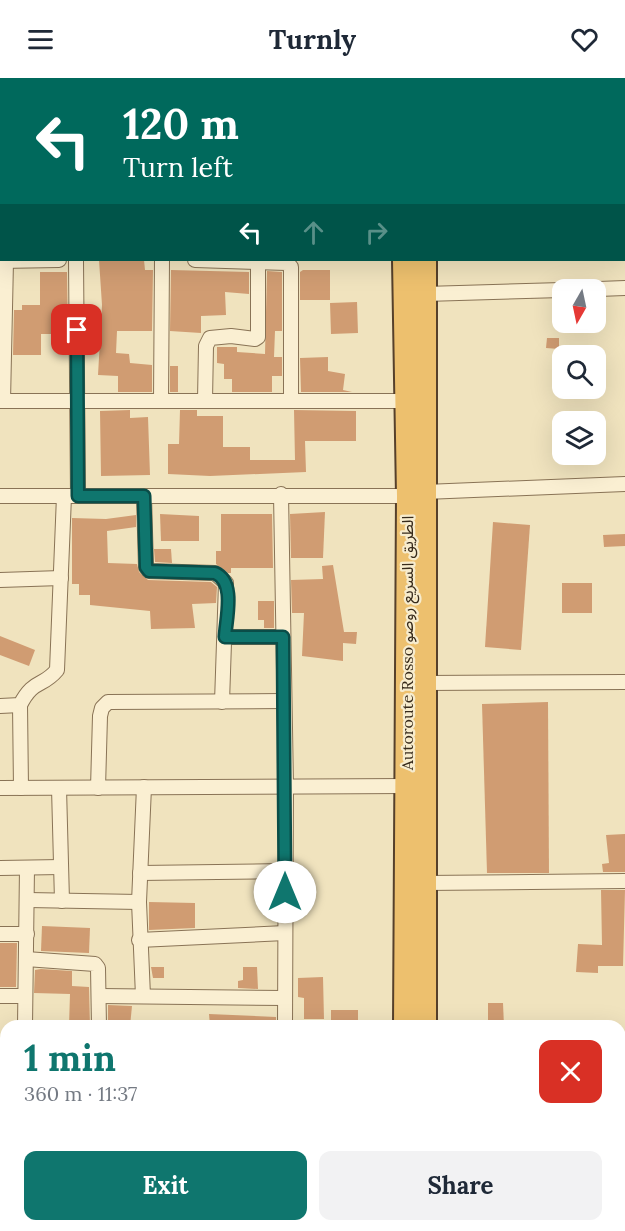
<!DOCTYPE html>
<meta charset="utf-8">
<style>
:root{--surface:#fff;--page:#f2f2f3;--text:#1f2937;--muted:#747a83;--accent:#0f766e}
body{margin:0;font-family:Lora,"Noto Sans Arabic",serif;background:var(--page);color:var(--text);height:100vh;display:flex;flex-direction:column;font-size:22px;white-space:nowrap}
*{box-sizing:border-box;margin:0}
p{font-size:20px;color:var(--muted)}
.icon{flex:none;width:33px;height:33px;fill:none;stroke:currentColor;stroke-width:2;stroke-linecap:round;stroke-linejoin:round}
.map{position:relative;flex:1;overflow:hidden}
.drawer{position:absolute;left:0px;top:942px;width:626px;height:212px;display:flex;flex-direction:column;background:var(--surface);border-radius:18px 18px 0 0;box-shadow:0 6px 24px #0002}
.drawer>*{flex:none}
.top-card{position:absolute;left:0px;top:0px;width:626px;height:183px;box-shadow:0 6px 24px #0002;background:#00695c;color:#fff;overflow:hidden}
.needle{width:39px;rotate:189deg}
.fabs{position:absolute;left:552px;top:201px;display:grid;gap:12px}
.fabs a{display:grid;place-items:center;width:54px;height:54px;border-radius:12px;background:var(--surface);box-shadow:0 6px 24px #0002;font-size:30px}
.pin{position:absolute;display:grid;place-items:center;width:51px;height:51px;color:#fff;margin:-26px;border-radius:12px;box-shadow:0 3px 9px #0006}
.me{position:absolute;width:66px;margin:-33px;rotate:0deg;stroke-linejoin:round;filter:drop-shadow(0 0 4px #0008)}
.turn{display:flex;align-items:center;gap:21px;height:126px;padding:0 24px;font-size:27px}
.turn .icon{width:78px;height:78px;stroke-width:2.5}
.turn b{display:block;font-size:42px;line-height:51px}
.lanes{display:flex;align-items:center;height:57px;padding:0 24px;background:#0003;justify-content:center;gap:30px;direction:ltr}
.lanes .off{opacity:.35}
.round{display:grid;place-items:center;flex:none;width:63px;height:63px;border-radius:12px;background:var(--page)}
.overview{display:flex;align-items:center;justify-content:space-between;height:102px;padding:0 24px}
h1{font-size:36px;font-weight:700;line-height:45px;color:var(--accent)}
.cta{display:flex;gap:12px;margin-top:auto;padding:12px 24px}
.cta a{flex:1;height:69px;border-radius:12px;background:var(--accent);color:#fff;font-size:24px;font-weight:700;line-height:69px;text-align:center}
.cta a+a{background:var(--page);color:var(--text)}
header{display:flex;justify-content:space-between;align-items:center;height:78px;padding:0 24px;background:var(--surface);font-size:27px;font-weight:700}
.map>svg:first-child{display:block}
</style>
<header><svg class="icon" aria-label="menu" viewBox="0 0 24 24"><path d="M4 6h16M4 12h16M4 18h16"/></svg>Turnly<svg class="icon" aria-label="heart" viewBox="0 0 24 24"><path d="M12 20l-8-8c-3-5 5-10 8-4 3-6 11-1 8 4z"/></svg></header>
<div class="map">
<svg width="625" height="1153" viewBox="0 0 625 1153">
<rect width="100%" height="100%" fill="#f0e3be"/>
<g fill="#d09c72">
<path d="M99,182h45l1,10h8l-1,61h-35l-1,22 13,1 1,9 22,2v27h-34v-16l-20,-1 4,-70z"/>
<path d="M171,192l78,2v22l-24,-2 1,23 -25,1v17l-31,-2z"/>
<path d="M303,192h27v30h-30v-28z"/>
<path d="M267,193l15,1v59h-7l-1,26h8v19h-10v16h-40v-13h-8v-15l-7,-1v-16h20v5l28,2z"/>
<path d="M40,194h27l1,62h-27v21h-28l1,-45h8v-5h18z"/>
<path d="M357,224l1,31 -27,1 -1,-31z"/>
<path d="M547,260h12v11l-13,-1z"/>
<path d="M328,279v14l17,3 -2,16 9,2h-51l-1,-34z"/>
<rect x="170" y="288" width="8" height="26"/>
<path d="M130,332v8l18,-1 2,58 -49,1 -1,-65z"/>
<path d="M180,332h17v6h26v31h27v13h45l-1,-50 62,1v30h-51l1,31 -96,4 -42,-2v-30h11z"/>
<path d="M325,434l-2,46h-32l-1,-44z"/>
<path d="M160,436l39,2v25h-38z"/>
<path d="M221,436h51l1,54h-42v5h-3l-12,-9v-13h5z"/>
<path d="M136,437v12l-29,4 1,32 29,1 2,8 9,8 63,2 6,5 -1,16 -24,1 3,24 -44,1 -1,-18 -60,-6v-10h-11v-11h-7v-66l34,1z"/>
<path d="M493,444l37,3 -9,125 -36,-3z"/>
<path d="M625,456v12l-21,1 -1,-12z"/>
<path d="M154,471h17l1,14 -17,-1z"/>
<path d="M333,487l11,67h13l-1,12 -13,-1v18l-41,-5 2,-43h-12l-1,-33 32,-1 -1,-13z"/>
<rect x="562" y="505" width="30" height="30"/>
<path d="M258,523h16v27h-10v-8h-6z"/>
<path d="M0,558l35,14 -6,16 -29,-11z"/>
<path d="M548,624l1,171h-62l-5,-169z"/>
<path d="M625,756v38h-22l-1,-8 7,-1 -3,-28z"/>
<path d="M601,812h24l-2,76h-25v7l-22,-1 2,-28 24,1z"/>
<path d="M149,824l46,1v25l-46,2z"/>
<path d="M42,848l48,2 -1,25 -48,-2z"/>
<path d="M0,865h17l-1,44h-16z"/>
<path d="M151,889h13v11h-11z"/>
<path d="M243,889h14l1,22 -20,-1v-7l5,-1z"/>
<path d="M41,891l31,2v15l17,1 1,39h-21l1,-32 -36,-1 1,-23z"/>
<path d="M323,899l1,42h-20v-21l-6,-1v-19z"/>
<path d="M488,925h15l1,23h-16z"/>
<path d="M108,927l24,1 -2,20h-22z"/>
<rect x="331" y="932" width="27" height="16"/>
<path d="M209,936l67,3v9h-66z"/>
</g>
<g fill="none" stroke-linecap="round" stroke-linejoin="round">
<g stroke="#897356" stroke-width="16">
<g id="minor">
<path d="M74,0v2"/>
<path d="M155,0v2"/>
<path d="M194,2l2,-2"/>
<path d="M287,2v-2"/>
<path d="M624,23h1"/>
<path d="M0,101h2"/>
<path d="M76,182l2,236"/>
<path d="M195,182l92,3 4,4v134"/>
<path d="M0,183l59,-1"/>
<path d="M572,212l53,-2"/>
<path d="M425,216l137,-4"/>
<path d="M161,322l1,-140"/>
<path d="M205,322l1,-54 4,-8 21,-2 24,3 3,-2v-77"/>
<path d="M0,323h407"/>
<path d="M3,323l3,-140"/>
<path d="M425,414l200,-8"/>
<path d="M281,416l5,292 -1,240"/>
<path d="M0,418h408"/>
<path d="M144,418l2,71 3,4 66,2 11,10 -4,119"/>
<path d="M0,502l61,-2"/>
<path d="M225,559h58"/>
<path d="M424,605l201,-1"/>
<path d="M20,627l1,83"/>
<path d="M0,628l20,-1c14,-27 22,-17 37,-35l7,-174"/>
<path d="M0,710l406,-2"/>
<path d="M59,710l3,113"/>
<path d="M98,710l2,-72 2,-8 6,-6 176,-1"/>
<path d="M0,790l61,-1"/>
<path d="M140,795l145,-2"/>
<path d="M424,805l201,-2"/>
<path d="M28,822l111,2"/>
<path d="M0,856h27"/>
<path d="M139,862l146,-7"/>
<path d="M26,881l69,5 3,4 1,58"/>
<path d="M0,918h25"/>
<path d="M100,918l185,2"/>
<path d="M143,918l-4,-94 5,-115"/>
<path d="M25,948l2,-158"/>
<path d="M620,998h5"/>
<path d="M0,1002h6"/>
<path d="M0,1090h6"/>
<path d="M146,1148v5"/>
<path d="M25,1153v-5"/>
<path d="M222,1153h64"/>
</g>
</g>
<g stroke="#56402b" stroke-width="26">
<g id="trunk">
<path d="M401,0v2"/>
<path d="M424,2v-2"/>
<path d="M404,182l4,236 -3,530"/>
<path d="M425,182v766"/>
<path d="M407,1148v5"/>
<path d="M426,1148v5"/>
</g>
</g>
<use href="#minor" stroke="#faefd2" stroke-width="14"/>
<use href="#trunk" stroke="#edc06e" stroke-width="22"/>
</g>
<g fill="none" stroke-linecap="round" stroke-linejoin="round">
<g stroke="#0a4d48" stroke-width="15">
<path id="route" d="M77,252l1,166h66l2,71 3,4 66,2c21,9 11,45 10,64h58l2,255"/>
</g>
<use href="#route" stroke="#0f766e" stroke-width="10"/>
</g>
<g text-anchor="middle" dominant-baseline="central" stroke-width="4.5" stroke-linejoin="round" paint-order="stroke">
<g font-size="16" fill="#372a1b" stroke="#f7ecce">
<text transform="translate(407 565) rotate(-90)">Autoroute Rosso الطريق السريع روصو</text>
</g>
</g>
</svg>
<div class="fabs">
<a><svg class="needle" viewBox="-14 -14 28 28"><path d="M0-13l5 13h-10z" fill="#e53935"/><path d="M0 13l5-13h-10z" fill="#747a83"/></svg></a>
<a><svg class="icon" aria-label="search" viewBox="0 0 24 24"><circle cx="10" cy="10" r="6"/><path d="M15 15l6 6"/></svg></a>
<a><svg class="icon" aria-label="layers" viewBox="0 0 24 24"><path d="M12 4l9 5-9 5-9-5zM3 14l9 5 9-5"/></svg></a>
</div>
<div class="pin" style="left:77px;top:252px;background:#d93025"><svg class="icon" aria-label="arrive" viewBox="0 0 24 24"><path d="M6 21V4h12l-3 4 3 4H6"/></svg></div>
<svg class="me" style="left:285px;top:814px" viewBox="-20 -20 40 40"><circle r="19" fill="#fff"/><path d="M0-13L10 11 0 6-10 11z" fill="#0f766e"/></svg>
<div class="top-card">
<div class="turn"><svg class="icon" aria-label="left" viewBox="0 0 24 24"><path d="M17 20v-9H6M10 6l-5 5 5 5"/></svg><div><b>120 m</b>Turn left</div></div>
<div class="lanes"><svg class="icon" aria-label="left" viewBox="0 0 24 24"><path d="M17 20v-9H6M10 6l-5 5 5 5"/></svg><svg class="icon off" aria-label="ahead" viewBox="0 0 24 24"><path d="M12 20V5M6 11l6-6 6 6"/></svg><svg class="icon off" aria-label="right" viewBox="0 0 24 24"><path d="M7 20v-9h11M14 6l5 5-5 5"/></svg></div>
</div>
<section class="drawer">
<div class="overview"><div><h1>1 min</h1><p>360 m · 11:37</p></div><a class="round" style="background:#d93025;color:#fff"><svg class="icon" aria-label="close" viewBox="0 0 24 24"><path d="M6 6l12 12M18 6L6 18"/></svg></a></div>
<div class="cta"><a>Exit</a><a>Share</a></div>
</section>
</div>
